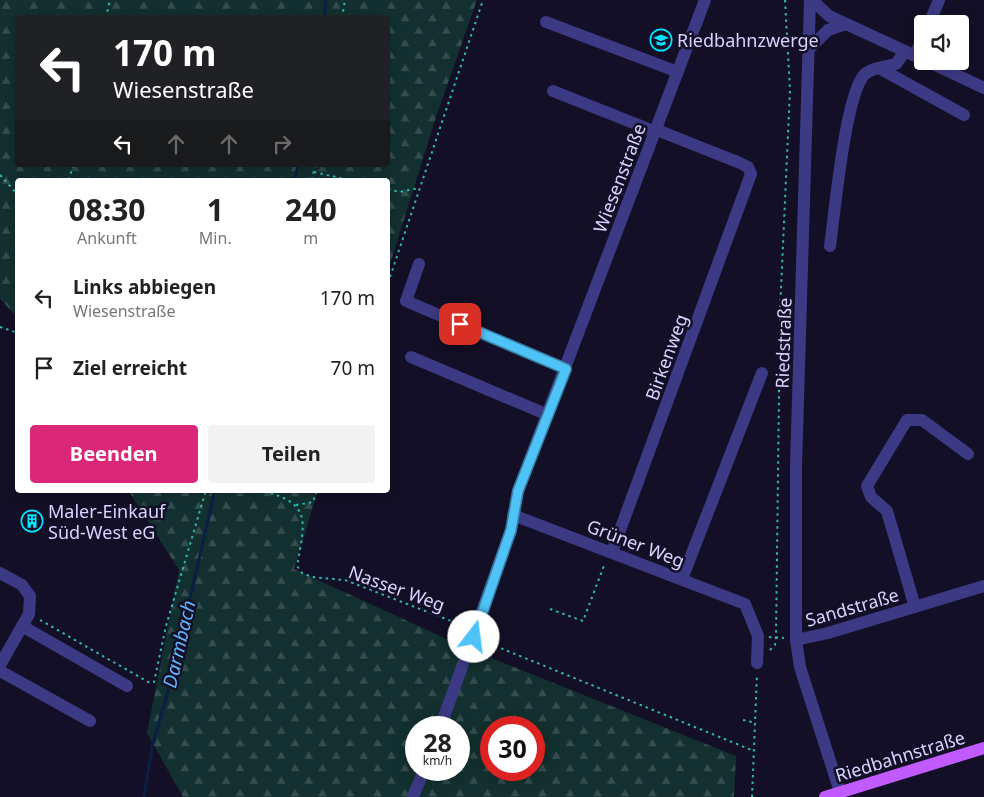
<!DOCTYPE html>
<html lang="de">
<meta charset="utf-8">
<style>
:root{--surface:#fff;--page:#f2f2f2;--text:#222;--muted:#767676;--accent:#db2777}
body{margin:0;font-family:"Noto Sans",sans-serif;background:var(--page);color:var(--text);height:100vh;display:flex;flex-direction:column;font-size:19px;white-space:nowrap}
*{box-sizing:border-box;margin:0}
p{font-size:16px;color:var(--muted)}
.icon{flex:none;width:28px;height:28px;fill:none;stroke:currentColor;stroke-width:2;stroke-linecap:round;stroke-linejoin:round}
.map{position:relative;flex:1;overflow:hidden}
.sheet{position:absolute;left:15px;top:178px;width:375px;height:315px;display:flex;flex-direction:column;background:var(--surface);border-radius:5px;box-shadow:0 2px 12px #0003}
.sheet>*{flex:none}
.top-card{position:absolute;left:15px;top:15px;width:375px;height:152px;border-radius:5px;box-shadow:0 2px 12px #0003;background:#202124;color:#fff;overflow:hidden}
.controls{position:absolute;left:914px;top:15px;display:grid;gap:10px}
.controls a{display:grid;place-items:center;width:55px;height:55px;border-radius:5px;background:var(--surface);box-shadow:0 2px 12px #0003;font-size:25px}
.speed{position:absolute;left:405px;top:716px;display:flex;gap:10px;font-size:25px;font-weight:700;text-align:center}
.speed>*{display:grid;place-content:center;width:65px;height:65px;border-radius:50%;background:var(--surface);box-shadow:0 2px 12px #0003;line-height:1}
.speed small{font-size:12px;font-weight:400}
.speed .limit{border:8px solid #d22;background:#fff;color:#111}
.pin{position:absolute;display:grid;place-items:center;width:42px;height:42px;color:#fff;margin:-21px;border-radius:10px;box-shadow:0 2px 8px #0006}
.me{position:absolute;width:55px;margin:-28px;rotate:15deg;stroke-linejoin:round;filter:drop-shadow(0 0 4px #0008)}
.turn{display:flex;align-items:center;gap:18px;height:105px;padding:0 15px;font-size:22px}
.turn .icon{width:65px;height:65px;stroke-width:2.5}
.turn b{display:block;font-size:35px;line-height:42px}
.lanes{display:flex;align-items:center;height:48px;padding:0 15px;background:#0003;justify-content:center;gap:25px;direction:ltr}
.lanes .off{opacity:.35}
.eta{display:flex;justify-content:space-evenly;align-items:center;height:85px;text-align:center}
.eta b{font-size:30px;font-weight:700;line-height:35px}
.primary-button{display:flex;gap:10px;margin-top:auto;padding:10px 15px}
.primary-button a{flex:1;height:58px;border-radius:5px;background:var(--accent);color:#fff;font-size:20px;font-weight:700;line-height:58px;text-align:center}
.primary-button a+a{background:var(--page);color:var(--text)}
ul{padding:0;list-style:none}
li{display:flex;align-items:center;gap:15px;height:70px;padding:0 15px}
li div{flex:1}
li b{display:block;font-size:19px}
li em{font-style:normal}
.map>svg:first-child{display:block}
</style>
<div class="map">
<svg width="984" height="797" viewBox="0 0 984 797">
<defs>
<pattern id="forest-firs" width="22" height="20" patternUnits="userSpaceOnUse" patternTransform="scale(1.25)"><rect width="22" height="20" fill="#12302f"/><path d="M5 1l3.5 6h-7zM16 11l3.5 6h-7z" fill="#344d4e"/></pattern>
</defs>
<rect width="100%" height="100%" fill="#130f26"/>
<g fill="url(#forest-firs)" fill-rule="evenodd">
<path d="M0,0h477l-41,117 -48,154v-91h-370l-1,137 -17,-18zM18,18h370v147h-370z"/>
<path d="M128,490h190l-24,79 177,81 265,106 -2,41h-551l-36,-64 32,-163zM416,728h43v42h-43zM491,728h43v42h-43z"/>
</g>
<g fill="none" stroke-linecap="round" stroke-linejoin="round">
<g stroke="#0a1f44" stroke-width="3">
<path d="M324,18l2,-18"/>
<path d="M295,180l3,-15"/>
<path d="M144,797l8,-50 19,-66 44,-191"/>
</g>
<g stroke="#2fb8b0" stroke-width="2" stroke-dasharray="2.5 4" stroke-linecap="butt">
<path d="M106,18l4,-18"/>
<path d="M342,18l3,-18"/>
<path d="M314,172l35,8"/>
<path d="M0,175l18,20"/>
<path d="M69,180l4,-15"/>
<path d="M312,180l3,-15"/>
<path d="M388,189l11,3 20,-4"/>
<path d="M388,283l95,-283"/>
<path d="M0,327l18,6"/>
<path d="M258,490c53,12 48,28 39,76l5,7 10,4 33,3 119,46"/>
<path d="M296,505l17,-3 4,-12"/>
<path d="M550,609l33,12 22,-58"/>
<path d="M40,620l110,63 4,-1 12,-56 40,-136"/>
<path d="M769,637l15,1"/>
<path d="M483,641l271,110"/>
<path d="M770,650l5,-5 1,-8 4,-326 10,-221 -5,-90"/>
<path d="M743,720l13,3"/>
<path d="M752,797l5,-123"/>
</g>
<g stroke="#3d3a85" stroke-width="12">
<path d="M810,0l-14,466v174l4,27 40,125"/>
<path d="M812,0l17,16 93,43"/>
<path d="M546,22l132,50"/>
<path d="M929,24l10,-24"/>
<path d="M810,48l18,-18 18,-6"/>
<path d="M915,56l7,-18"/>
<path d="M927,61l57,27"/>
<path d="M879,68l85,47"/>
<path d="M553,91l103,41"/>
<path d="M830,246c5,-35 15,-149 34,-171 6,-7 24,-9 32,-11l9,-13"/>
<path d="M419,264l-13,37 160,68"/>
<path d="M411,357l137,58"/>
<path d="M513,515l232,89 13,32 -1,27"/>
<path d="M612,552l139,-378 -3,-7 -8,-4 -83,-33"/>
<path d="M0,573l22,12 8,11 -1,18 -29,51"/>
<path d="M682,579l80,-206"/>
<path d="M915,607l-28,-96 -16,-14 -4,-11 40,-66h15l46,34"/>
<path d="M22,626l105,60"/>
<path d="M796,640l32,-7 156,-47"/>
<path d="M0,671l90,50"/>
<path d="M440,728l71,-198 7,-39 187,-491"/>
<path d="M413,797l11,-27"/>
</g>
<path stroke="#c25bff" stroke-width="12" d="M825,797l159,-49"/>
</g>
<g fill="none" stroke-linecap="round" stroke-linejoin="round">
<g stroke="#337fa1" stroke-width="12">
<path id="route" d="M460,324l106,45 -48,122 -7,39 -37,107"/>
</g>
<use href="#route" stroke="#4fc3f7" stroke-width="9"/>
</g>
<defs>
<g id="school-ring" transform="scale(1.125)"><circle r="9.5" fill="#130f26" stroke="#00e5ff" stroke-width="1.5"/><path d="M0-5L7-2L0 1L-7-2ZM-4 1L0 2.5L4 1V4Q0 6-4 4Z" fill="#00e5ff"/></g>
<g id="building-ring" transform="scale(1.125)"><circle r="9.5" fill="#130f26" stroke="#00e5ff" stroke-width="1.5"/><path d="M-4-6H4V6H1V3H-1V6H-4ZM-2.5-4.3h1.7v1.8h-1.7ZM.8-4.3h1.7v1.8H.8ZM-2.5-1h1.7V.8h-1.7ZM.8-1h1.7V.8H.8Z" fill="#00e5ff"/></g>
</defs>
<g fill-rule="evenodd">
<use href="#school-ring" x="661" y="40"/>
<use href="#building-ring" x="32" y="521"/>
</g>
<g text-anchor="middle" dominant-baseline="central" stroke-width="5" stroke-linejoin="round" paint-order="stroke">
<g font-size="18" fill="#d9d4ff" stroke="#130f26" text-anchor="start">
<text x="677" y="40">Riedbahnzwerge</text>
<text x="48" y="511">Maler-Einkauf<tspan x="48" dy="21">Süd-West eG</tspan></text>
</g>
<g font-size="18" fill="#d9d4ff" stroke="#130f26">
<text transform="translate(619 178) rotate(-69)">Wiesenstraße</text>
<text transform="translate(783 343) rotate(-88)">Riedstraße</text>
<text transform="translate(666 357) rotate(-70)">Birkenweg</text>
<text transform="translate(636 543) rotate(21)">Grüner Weg</text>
<text transform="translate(397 588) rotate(20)">Nasser Weg</text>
<text transform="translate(852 607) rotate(-16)">Sandstraße</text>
<text transform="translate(900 756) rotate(-17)">Riedbahnstraße</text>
</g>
<g font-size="19" font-style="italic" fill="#62b6ff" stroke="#130f26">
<text transform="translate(179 644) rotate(-77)">Darmbach</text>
</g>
</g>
</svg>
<div class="controls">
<a><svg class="icon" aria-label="sound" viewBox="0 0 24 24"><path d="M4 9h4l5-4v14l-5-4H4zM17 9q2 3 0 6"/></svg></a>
</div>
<div class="speed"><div>28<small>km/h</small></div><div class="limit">30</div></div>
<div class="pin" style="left:460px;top:324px;background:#d93025"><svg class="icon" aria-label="arrive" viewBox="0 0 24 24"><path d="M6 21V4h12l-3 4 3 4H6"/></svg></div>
<svg class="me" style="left:474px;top:637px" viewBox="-20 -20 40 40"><circle r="19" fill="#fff"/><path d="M0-13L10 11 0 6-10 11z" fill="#4fc3f7"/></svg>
<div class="top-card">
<div class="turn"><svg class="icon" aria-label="left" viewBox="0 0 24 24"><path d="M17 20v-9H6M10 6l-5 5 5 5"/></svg><div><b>170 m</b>Wiesenstraße</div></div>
<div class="lanes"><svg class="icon" aria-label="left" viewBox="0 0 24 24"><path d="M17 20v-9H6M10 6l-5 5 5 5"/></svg><svg class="icon off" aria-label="ahead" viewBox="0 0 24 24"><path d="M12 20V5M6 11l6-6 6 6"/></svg><svg class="icon off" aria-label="ahead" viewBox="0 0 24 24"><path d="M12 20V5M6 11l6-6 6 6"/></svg><svg class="icon off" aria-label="right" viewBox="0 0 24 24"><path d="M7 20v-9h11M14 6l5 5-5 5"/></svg></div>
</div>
<section class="sheet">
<div class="eta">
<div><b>08:30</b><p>Ankunft</p></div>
<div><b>1</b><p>Min.</p></div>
<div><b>240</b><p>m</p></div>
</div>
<ul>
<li><svg class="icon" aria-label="left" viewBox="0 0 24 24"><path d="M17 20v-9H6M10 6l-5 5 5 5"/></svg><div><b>Links abbiegen</b><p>Wiesenstraße</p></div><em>170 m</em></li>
<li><svg class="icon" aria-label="arrive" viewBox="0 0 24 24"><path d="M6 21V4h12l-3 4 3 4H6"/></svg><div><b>Ziel erreicht</b></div><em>70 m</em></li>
</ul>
<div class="primary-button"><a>Beenden</a><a>Teilen</a></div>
</section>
</div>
